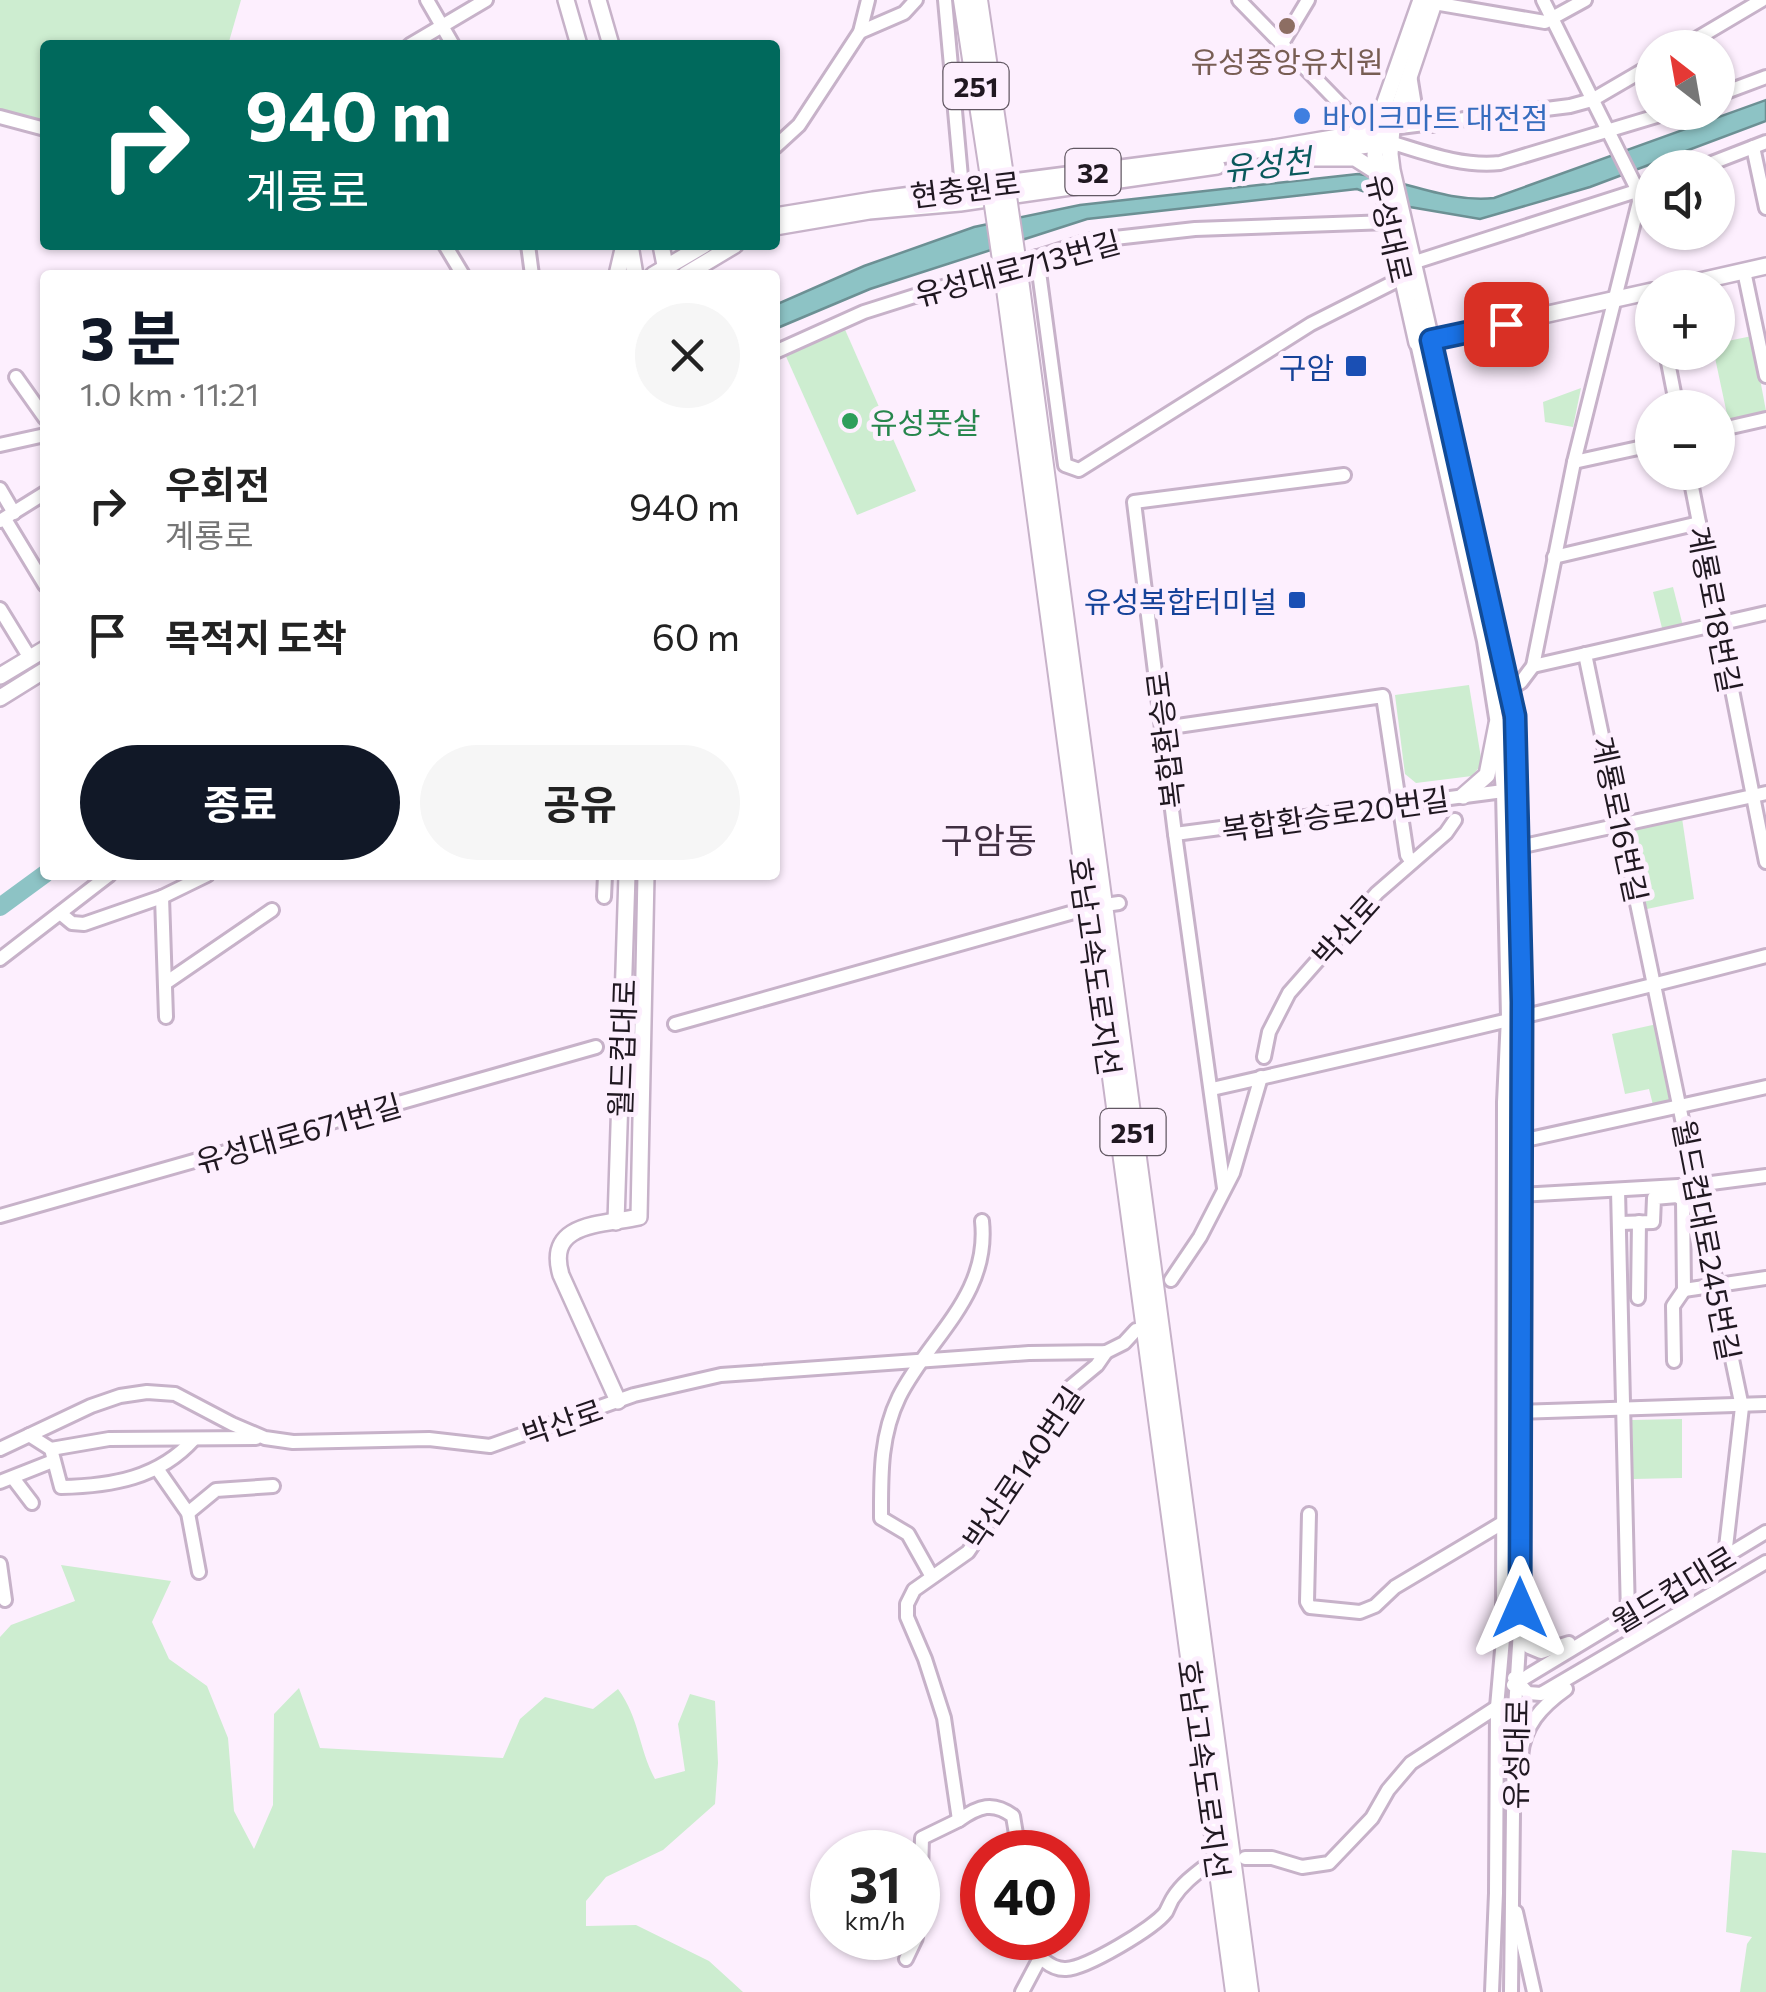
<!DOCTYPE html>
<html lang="ko">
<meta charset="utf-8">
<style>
:root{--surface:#fff;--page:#f6f6f6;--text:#222;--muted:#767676;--accent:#111827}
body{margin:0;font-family:Commissioner,"Noto Sans KR",sans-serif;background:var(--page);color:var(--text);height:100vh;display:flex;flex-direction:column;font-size:38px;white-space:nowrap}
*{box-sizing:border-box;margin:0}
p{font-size:32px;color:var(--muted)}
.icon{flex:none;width:55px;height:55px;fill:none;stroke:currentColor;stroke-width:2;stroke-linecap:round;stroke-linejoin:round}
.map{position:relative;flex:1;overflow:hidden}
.drawer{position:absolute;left:40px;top:270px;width:740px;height:610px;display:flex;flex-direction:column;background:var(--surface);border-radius:10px;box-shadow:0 2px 8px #0004}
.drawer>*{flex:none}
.top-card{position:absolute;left:40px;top:40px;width:740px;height:210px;border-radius:10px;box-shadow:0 2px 8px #0004;background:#00695c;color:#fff;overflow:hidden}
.needle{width:65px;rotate:329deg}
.controls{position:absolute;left:1635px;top:30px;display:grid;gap:20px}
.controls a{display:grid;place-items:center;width:100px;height:100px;border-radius:50%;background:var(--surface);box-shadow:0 2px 8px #0004;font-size:50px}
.speed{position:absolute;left:810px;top:1830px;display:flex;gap:20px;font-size:50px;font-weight:700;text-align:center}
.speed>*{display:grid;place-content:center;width:130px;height:130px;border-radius:50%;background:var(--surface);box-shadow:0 2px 8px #0004;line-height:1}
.speed small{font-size:25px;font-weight:400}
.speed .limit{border:15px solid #d22;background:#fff;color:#111}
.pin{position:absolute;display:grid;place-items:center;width:85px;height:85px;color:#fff;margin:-42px;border-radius:20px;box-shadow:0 5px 15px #0006}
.me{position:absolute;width:110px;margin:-55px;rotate:0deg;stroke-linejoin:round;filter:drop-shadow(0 0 8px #0008)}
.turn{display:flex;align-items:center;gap:35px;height:210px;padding:0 40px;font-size:45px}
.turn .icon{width:130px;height:130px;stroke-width:2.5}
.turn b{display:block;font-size:70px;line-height:85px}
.round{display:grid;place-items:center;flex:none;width:105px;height:105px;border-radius:52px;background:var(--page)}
.summary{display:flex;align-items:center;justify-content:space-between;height:170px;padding:0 40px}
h1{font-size:60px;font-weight:700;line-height:75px;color:var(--accent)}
.cta{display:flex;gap:20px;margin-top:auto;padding:20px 40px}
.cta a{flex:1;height:115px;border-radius:60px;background:var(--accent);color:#fff;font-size:40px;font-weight:700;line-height:115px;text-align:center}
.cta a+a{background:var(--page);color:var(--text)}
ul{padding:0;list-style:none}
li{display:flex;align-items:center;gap:30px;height:130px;padding:0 40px}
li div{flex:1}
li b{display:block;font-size:38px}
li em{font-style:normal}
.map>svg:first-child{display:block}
</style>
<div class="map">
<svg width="1766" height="1992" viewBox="0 0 1766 1992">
<rect width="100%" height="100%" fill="#fdeffe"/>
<g fill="#cdedd0">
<path d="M0,0h241l-13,45h-183v80l-45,-11z"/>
<path d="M843,325l73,166 -59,24 -73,-163z"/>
<path d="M1752,336l14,75 -38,8 -14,-66 4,-1v-9z"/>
<path d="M1581,388l-8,39 -28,-5 -2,-20z"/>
<path d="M1673,587l10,39 -20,6 -10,-40z"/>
<path d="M1469,685l13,79 -10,12 -56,7 -11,-9 -10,-79z"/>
<path d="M1682,818l12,81 -47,10 -18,-79z"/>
<path d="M1657,1024l17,80 -20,5 -5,-20 -24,5 -13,-60z"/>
<path d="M1682,1419v59l-49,1 -1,-59z"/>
<path d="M61,1565l110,16 -19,41 17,37 38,27 21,52 6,73 20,38 19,-44 1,-91 25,-26 21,60 183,10 17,-39 25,-22 48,12 25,-20c22,30 20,58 37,90l30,-8 -7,-47 12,-30 25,7 3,62 -3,41 -52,46 -57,27 -20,24v25l50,-1 73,36 34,31h-743v-355l11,-12 64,-24z"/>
<path d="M1732,1850l34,3v139h-26l7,-48 5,-7 -26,-5z"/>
</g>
<path fill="#8dc3c5" stroke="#6c9094" stroke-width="2.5" d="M1766,100v21l-176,66 -110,32 -76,-13 -47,-17 -270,30 -217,70 -95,40v-24l89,-39 110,-39 106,-22 278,-31c46,6 90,29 136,24z"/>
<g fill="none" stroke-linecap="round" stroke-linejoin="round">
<path stroke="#8dc3c5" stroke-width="18" d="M0,907l45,-33"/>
<g stroke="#c7b2c9" stroke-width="18">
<g id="minor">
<path d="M427,0l26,45"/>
<path d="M945,0l17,188"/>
<path d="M1239,0l109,112 12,21"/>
<path d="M1434,3l111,19 40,-22"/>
<path d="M860,32l44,-19 12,-13"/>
<path d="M410,45l76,-45"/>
<path d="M1281,45l27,-45"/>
<path d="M1681,48l81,-48"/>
<path d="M1410,75l6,37 16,13"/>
<path d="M1718,95l48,-18"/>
<path d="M0,117l45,12"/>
<path d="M1392,128l178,-22 22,-6 60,-35"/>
<path d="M1390,142c36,11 72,25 110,21l170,-51"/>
<path d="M775,147l24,-22 61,-93 8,-32"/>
<path d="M1753,147l13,61"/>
<path d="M1699,168l67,-26"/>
<path d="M445,245l18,30"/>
<path d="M528,245l4,30"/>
<path d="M1037,257l27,201 1,7 14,5 232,-146 91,-46"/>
<path d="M1412,263l240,-77"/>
<path d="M1744,271l22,105"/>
<path d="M1431,340l84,376 7,453 -2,461 -6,94 -3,268"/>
<path d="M1417,343l67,298 13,83 6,67 5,226 -4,85 -1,537 -6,68 -1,186 -4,99"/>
<path d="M775,352l89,-40 224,-71 107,-12 194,-7"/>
<path d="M1666,352l11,56"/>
<path d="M16,377l29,41"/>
<path d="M1718,430l48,-11"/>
<path d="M0,445l45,-10"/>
<path d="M1574,462l78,-17"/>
<path d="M1689,472l77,390"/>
<path d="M0,489l14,24"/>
<path d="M5,519l40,66"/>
<path d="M0,521l45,-28"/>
<path d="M1554,557l145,-34"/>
<path d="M0,609l30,49"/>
<path d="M1585,654l157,753 -17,149"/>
<path d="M1533,666l233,-53"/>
<path d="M1511,688l10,-6 12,-16 41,-204 65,-260 -1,-11 -95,-191"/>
<path d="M1164,728l219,-32 24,159 4,6"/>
<path d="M1175,834l336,-44"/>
<path d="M1519,847l247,-54"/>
<path d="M162,897l4,120"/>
<path d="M604,897l1,-22"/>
<path d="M1112,904l7,-1"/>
<path d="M60,913l12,10 12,1 78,-27 45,-22"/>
<path d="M0,959l109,-84"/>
<path d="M167,982l105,-72"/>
<path d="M675,1024l406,-114"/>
<path d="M1264,1057l5,-25 20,-39 88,-100 69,-60 9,-13"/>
<path d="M1212,1089c185,-42 370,-85 554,-133"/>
<path d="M1521,1141l245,-54"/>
<path d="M1224,1188l-49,-354 -41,-332 210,-27"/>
<path d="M1618,1190l10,425"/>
<path d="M1521,1195l175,-10 70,-9"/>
<path d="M0,1216l596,-169"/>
<path d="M1620,1223l33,-1 1,-24 23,-2 6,4 1,90 82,-12"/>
<path d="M1171,1280l29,-43 33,-64 28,-96"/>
<path d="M1638,1298l1,-76"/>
<path d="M1674,1361l-1,-55 11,-16"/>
<path d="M1514,1412l252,-8"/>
<path d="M29,1435l22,14 58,-10 147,-1"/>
<path d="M0,1449l91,-43 29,-10 27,-4 28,2 57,30 33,14 28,4 136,-3 61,7 144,-51 87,-20 308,-22 77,-1 18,-9 12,-13"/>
<path d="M51,1449l10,38c51,-1 98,-9 133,-48"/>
<path d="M158,1470l30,43 11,59"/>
<path d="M13,1478l19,25"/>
<path d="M0,1482l53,-21"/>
<path d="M188,1513l28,-23 57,-4"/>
<path d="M1309,1514l-2,88 3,5 50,5 15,-6 20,-19 109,-65"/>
<path d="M0,1564l5,36"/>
<path d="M931,1575l-23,-41 -27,-16c0,-42 -1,-82 18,-121 30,-60 91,-101 83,-176"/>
<path d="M1520,1632l9,15 12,5 28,-9"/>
<path d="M1514,1678l14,15 13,1 225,-132"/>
<path d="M1513,1685l253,-153"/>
<path d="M1521,1757c2,-31 21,-51 45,-68"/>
<path d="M1019,1852l-6,-36c-20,-15 -34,-10 -54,4l-15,-102 -19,-59 -18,-42v-13l7,-14 54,-38 73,-108 27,-55 29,-24 9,-13"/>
<path d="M1245,1858h27l30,9 27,-4 43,-45 16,-28 23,-27 86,-56"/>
<path d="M918,1878l3,-4 1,-36 37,-18"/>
<path d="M1516,1912l18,80"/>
<path d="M1024,1938c10,12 23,32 42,31 21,-1 88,-41 100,-57 1,-2 6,-13 7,-14 9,-14 21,-23 34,-33"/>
<path d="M906,1959l10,-21"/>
<path d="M1022,1992l18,-34"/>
</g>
</g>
<g stroke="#c7b2c9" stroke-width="20">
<g id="major">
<path d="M566,0l13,45"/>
<path d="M598,0l13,45"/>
<path d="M1421,0l-38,108 -8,47 42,188 235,-52"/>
<path d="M1309,153l81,-11"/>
<path d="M1275,158h80l22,14"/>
<path d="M775,216l98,-16 401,-52 118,-20"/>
<path d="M775,227l94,-16 91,-8 257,-37"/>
<path d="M630,245l5,30"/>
<path d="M661,245l6,30"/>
<path d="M617,275l7,-30"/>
<path d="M653,275l51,-30"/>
<path d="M685,275l50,-30"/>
<path d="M1669,288l97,-22"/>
<path d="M1431,340l-39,-170 -2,-16 2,-26 43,-128"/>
<path d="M0,676l45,-27"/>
<path d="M0,698l45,-28"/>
<path d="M1463,796l24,-21 10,-51"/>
<path d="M616,1222l11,-347"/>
<path d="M618,1401l-57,-126c-16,-54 43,-50 78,-58l7,-342"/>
</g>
</g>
<g stroke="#c7b2c9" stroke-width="22">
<g id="highway">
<path d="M963,0l26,171"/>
<path d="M978,0l25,169"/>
<path d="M1018,272l231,1720"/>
<path d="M1004,274l231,1718"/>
</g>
</g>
<use href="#minor" stroke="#fff" stroke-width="12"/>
<use href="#major" stroke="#fff" stroke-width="15"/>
<use href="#highway" stroke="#fff" stroke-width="18"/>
<g stroke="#c7b2c9" stroke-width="22" stroke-linecap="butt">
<g id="highway-bridge">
<path d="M1003,169l15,103"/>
<path d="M989,171l15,103"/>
</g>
</g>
<use href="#highway-bridge" stroke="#fff" stroke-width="18"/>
</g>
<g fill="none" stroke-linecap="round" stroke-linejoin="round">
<g stroke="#114b97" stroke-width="25">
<path id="route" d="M1506,324l-75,16 84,376 7,286 -2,606"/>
</g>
<use href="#route" stroke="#1a73e8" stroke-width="18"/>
</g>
<circle fill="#8d6e63" stroke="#fdeffe" stroke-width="4" cx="1287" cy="26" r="10"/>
<circle fill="#3f7fe0" stroke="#fdeffe" stroke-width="4" cx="1302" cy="116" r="10"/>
<g fill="#1a4fb4" stroke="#fdeffe" stroke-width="4">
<rect x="1344" y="354" width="24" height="24" rx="5"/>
<rect x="1287" y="590" width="20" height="20" rx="5"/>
</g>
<circle fill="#2e9e5b" stroke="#fdeffe" stroke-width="4" cx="850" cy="421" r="10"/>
<g text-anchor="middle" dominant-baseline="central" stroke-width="10" stroke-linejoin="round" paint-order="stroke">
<g fill="#fdeffe" stroke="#625863" stroke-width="2.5">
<rect x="943.5" y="63" width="65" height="46" rx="8"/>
<rect x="1065.5" y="149" width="55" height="46" rx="8"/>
<rect x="1100.5" y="1109" width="65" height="46" rx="8"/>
</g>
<g font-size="28" font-weight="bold" fill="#201821">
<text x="976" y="86">251</text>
<text x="1093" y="172">32</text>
<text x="1133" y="1132">251</text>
</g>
<g font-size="30" fill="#785e54" stroke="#fdeffe">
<text x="1287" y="60">유성중앙유치원</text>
</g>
<g font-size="30" fill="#366cbe" stroke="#fdeffe" text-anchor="start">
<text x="1322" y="116">바이크마트 대전점</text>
</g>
<g font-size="30" fill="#201821" stroke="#fdeffe">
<text transform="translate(965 188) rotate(-7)">현충원로</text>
<text transform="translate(1391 228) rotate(77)">유성대로</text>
<text transform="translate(1017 267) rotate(-15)">유성대로713번길</text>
<text transform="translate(1716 609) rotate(79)">계룡로18번길</text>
<text transform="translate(1164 740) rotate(-97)">복합환승로</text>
<text transform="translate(1335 813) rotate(-8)">복합환승로20번길</text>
<text transform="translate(1621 819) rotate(78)">계룡로16번길</text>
<text transform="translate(1345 929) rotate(-48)">박산로</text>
<text transform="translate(1096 966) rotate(82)">호남고속도로지선</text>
<text transform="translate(621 1048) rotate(-88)">월드컵대로</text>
<text transform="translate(298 1132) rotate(-16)">유성대로671번길</text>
<text transform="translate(1708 1240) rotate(79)">월드컵대로245번길</text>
<text transform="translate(562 1421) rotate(-19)">박산로</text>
<text transform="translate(1022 1467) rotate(-56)">박산로140번길</text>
<text transform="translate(1673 1588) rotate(-31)">월드컵대로</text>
<text transform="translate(1515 1754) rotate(-89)">유성대로</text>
<text transform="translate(1205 1769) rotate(82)">호남고속도로지선</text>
</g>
<g font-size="30" fill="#164399" stroke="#fdeffe" text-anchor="end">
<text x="1334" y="366">구암</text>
<text x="1277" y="600">유성복합터미널</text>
</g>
<g font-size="30" fill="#27864d" stroke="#fdeffe" text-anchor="start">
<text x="870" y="421">유성풋살</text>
</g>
<g font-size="32" font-style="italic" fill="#0a595c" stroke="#fdeffe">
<text transform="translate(1267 163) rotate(-6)">유성천</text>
</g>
<g font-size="35" fill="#402f42" stroke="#fdeffe">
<text x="989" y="838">구암동</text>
</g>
</g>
</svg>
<div class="controls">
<a><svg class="needle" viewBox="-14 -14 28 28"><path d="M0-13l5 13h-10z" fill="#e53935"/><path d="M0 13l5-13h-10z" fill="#767676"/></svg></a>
<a><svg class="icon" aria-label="sound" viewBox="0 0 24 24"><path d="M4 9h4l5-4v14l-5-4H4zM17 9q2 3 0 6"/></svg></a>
<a>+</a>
<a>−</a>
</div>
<div class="speed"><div>31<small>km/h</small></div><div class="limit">40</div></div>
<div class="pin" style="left:1506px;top:324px;background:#d93025"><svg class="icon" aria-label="arrive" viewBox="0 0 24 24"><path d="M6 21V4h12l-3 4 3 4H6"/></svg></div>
<svg class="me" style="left:1520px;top:1608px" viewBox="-20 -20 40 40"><path d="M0-17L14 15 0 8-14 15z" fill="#1a73e8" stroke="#fff" stroke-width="4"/></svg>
<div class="top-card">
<div class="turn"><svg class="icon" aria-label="right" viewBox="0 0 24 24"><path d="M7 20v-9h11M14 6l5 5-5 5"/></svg><div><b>940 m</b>계룡로</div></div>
</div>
<section class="drawer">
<div class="summary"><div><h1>3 분</h1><p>1.0 km · 11:21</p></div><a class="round"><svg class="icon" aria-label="close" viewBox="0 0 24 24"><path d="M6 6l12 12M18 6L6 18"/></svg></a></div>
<ul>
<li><svg class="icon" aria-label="right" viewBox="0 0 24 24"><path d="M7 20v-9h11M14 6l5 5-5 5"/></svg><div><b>우회전</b><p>계룡로</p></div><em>940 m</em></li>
<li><svg class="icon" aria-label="arrive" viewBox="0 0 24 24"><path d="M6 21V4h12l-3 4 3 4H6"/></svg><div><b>목적지 도착</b></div><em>60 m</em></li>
</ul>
<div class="cta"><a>종료</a><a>공유</a></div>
</section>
</div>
